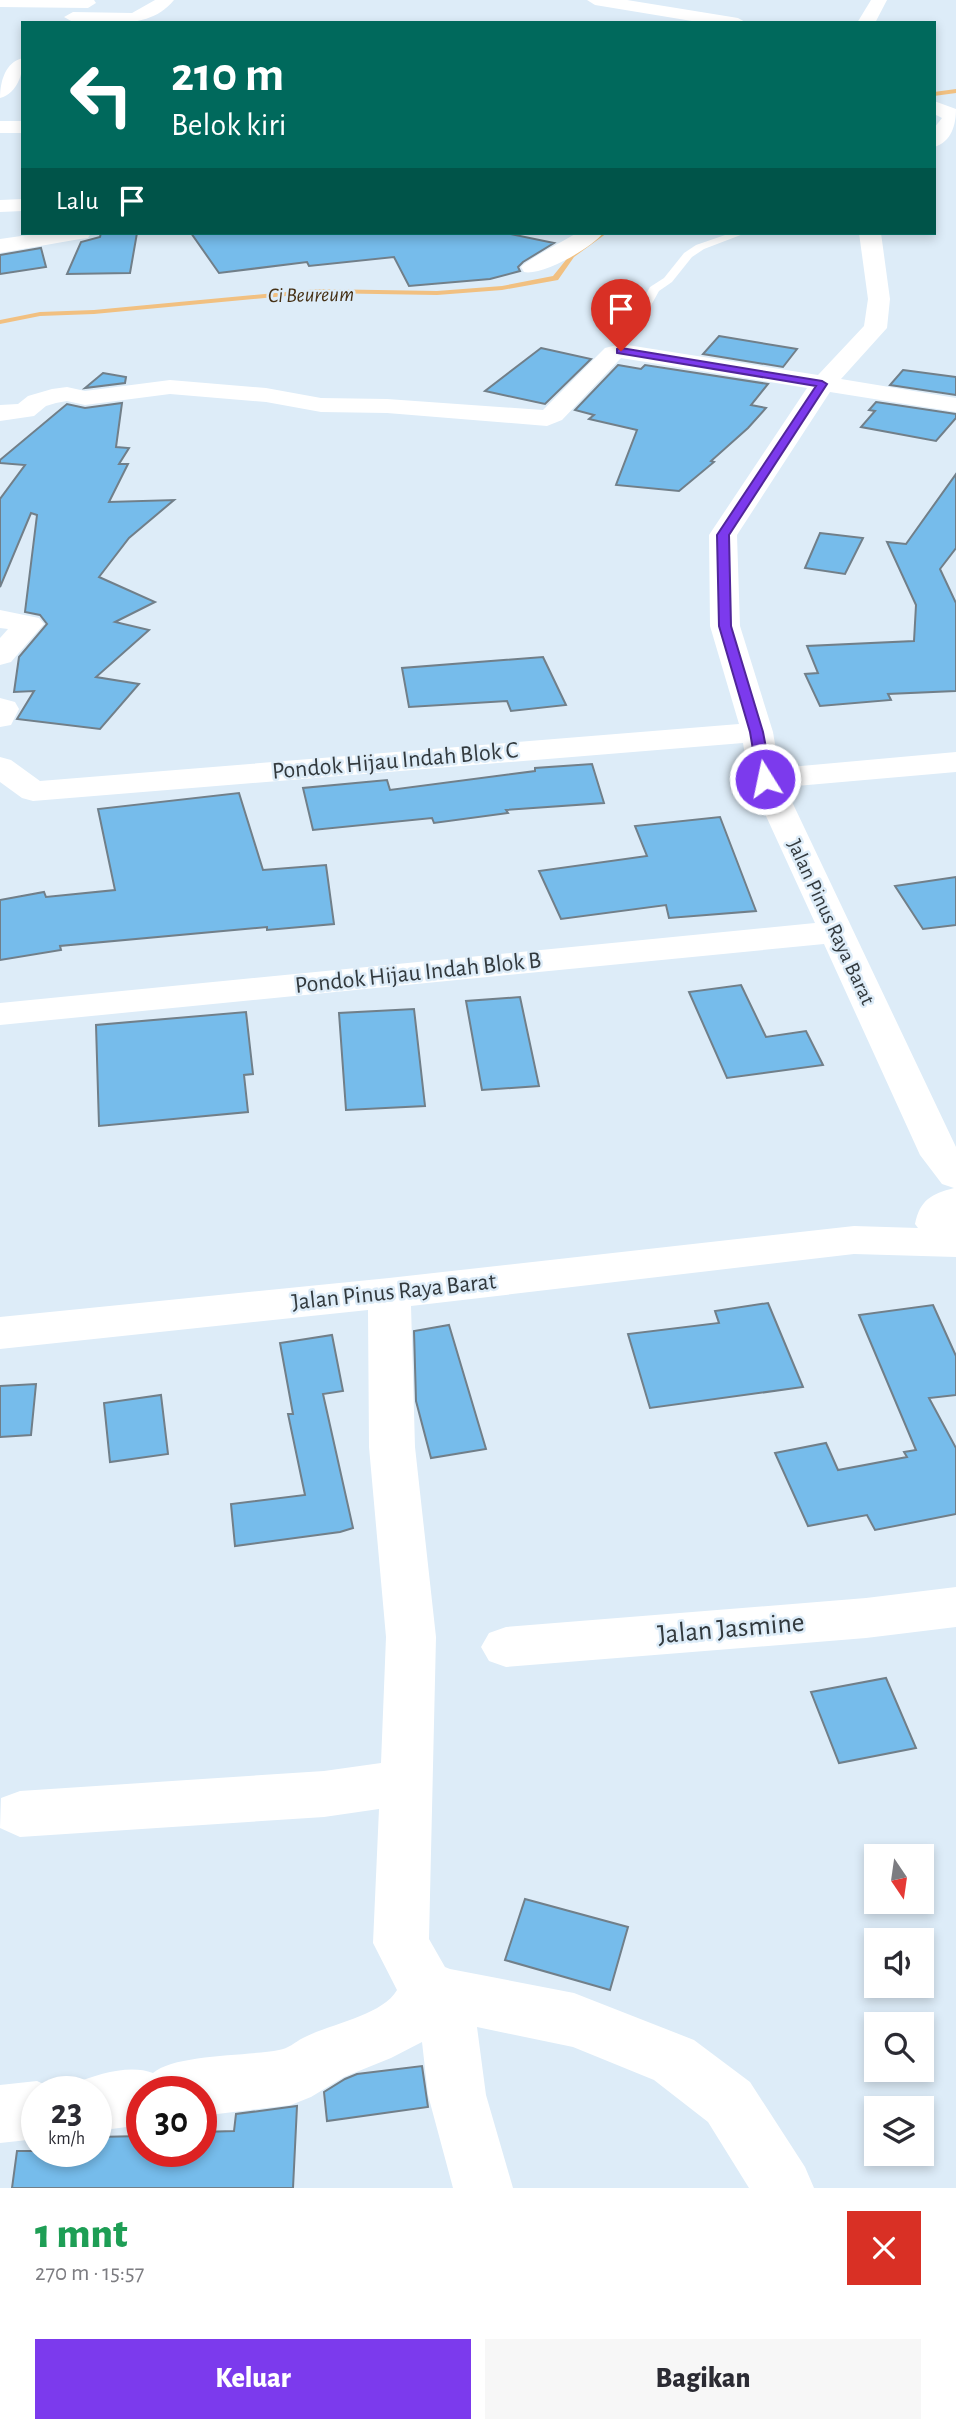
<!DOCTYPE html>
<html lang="id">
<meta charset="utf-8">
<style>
:root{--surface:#fff;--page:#f7f7f7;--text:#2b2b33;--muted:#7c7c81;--accent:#7c3aed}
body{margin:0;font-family:"Alegreya Sans",sans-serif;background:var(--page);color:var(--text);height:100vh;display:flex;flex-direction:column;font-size:26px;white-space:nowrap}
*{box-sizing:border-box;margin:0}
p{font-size:23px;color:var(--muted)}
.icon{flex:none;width:38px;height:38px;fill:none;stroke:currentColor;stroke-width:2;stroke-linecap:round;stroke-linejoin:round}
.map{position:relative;height:2188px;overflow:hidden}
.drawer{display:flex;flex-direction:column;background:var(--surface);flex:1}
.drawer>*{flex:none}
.banner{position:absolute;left:21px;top:21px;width:915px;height:214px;border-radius:0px;box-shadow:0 4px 10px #0003;background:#00695c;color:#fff;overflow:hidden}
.needle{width:46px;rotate:167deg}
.tools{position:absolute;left:864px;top:1844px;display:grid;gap:14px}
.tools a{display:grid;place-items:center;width:70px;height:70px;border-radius:0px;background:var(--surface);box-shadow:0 4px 10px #0003;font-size:35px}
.speed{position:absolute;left:21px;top:2076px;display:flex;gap:14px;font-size:35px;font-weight:700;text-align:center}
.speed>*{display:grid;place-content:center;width:91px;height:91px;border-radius:50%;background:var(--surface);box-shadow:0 4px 10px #0003;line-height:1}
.speed small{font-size:18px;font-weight:400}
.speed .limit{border:10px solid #d22;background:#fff;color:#111}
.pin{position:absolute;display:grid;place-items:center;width:60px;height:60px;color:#fff;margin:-72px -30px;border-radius:50% 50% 50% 0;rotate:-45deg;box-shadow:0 0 7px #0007}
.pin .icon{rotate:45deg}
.me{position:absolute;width:77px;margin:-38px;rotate:350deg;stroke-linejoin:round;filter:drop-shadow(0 0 5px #0008)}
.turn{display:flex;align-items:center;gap:24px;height:147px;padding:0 35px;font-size:32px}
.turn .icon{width:91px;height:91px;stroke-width:2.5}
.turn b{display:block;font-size:49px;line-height:60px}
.then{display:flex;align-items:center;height:66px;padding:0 35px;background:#0003;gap:14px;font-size:26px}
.round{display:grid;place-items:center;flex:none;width:74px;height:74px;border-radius:0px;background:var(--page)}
.headline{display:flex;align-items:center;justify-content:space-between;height:119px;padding:0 35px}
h1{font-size:42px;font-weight:800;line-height:52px;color:#1e9e55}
.button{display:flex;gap:14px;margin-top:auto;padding:14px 35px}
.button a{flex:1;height:80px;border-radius:0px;background:var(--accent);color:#fff;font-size:28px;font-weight:800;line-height:80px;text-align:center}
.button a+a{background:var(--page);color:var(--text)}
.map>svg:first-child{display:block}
</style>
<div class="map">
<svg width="956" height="2188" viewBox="0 0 956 2188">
<rect width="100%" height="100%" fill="#ddecf8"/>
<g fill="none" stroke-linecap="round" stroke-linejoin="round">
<g fill="#f1c081" fill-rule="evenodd">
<path d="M956,89v4l-22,3v-4z"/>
<path d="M600,233h7l-33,24 -16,23 -56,10 -65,5 -119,-2 -224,21 -54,2 -40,8v-4l40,-8 54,-2 224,-21 119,2 65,-5 51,-10 17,-21z"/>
</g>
</g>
<g fill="#76bceb" stroke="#717f89" stroke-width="2">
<path d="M101,233h36l-7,40 -63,1 14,-32 19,-5z"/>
<path d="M191,233h315l48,10 -31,19 -5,5 2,4 -30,8 -81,7 -15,-29 -85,9 -2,-4 -88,11z"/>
<path d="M41,248l5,19 -46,7v-19z"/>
<path d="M719,336l78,13 -14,18 -80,-13z"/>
<path d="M541,348l50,11 -46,45 -60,-13z"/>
<path d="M618,365l23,4 4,-4 123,19 -17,21 15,3 -18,20 -37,33 3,1 -35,29 -63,-6 21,-55 -48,-11 5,-4 -19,-5z"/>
<path d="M903,370l53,7v18l-66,-10z"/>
<path d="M103,373l23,4 -1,6 -40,5z"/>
<path d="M876,402l80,12v4l-20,23 -75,-14 14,-16 -6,-1z"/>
<path d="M122,403l-6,44 13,1 -10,16h9l-19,38 65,-2 -45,38 -30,39 56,25 -40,20 34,8 -53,47 43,7 -39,45 -83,-10 17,-28 -20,1 5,-35 28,-33 -7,-9 -15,-3 12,-97 -6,-2 -31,74v-88l25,-34 -25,-2v-3l67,-56 18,4z"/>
<path d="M956,474v74l-16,21 16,34v88l-68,3 3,6 -71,6 -15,-32 13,-1 -11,-27 107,-5 2,-36 -29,-63 19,2z"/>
<path d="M820,533l43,5 -18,36 -40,-6z"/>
<path d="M543,657l23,48 -55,6 -4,-10 -98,6 -7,-39z"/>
<path d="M592,764l12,39 -98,7 2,3 -74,10 -2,-5 -119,12 -10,-42 84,-8 3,10 145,-19v-3z"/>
<path d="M239,793l24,77 63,-5 8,59 -67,6v-3l-207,19 1,4 -61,10v-60l44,-8 2,5 69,-7 -17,-81z"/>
<path d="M720,817l36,94 -87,7 -3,-13 -105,14 -22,-48 108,-15 -12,-30z"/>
<path d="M956,877v48l-33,4 -28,-43z"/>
<path d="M741,985l25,52 40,-6 17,34 -96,13 -38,-86z"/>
<path d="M520,997l19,89 -57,4 -16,-89z"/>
<path d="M414,1009l11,97 -79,4 -7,-97z"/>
<path d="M246,1012l7,62 -9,1 4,37 -149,14 -3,-101z"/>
<path d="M768,1303l35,84 -153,21 -22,-74 91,-11 -4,-12z"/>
<path d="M933,1305l23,51v39l-27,3 27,50v66l-81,16 -8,-15 -59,11 -33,-73 51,-10 12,27 69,-13 -3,-5 12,-2 -57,-135z"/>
<path d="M449,1325l37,124 -55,9 -15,-57 -2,-70z"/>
<path d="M332,1335l11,56 -20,3 30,134 -13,4 -105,14 -4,-42 74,-9 -17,-81h5l-13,-71z"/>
<path d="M36,1384l-5,51 -31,2v-51z"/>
<path d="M161,1395l7,59 -58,8 -6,-59z"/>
<path d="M886,1678l30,70 -77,15 -28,-71z"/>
<path d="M525,1899l103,28 -18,63 -105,-30z"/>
<path d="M422,2066l6,41 -101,14 -3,-29 21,-13 12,-5z"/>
<path d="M297,2106l-4,82h-281l5,-37h79v-14l46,-1v15h59v-19l33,-1 2,-17z"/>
</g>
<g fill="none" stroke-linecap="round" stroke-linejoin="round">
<path fill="#fff" fill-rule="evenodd" d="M731,233h15l-42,16 -12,8 -20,25 -13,9 -15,27h-8l-2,-2 16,-29 14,-9 20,-25 12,-8z"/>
<g fill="#fff" fill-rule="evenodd">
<path d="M0,0h94l2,3 -8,5 -88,-1z"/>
<path d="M155,0h19c-25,31 -66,21 -101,22l-9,-5 9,-5 59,1z"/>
<path d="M587,0h40l111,18 9,5h-43l-109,-18z"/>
<path d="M871,0h16l-12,23h-18z"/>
<path d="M23,58c0,15 -5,35 -23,40 0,-16 5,-36 23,-40z"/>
<path d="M934,101l22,8c0,15 -4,33 -22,38v-19l8,-10 -8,-4z"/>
<rect x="0" y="121" width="23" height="12"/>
<path d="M23,199v12l-23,1v-12z"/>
<path d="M42,233h49l-3,5 -8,1 -80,14v-14z"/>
<path d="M577,233h26c-11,15 -61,43 -79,39l-3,-5c4,-6 46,-28 56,-34z"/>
<path d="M859,233h22l9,66 -3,29 -46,51 115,19v14l-126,-20 -93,143 3,91 33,106 6,36 177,-16v20l-171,15 171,360v110l-102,-3 -443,52 4,141 21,190 -7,302 16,28 5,2 124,24 120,47 56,42 55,85 9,21h-65l-41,-66 -54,-42 -81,-33 -96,-20 9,68 27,93h-60l-25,-93 -6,-53 -31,16 -47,19 -33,20 -20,8 -90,11v-25h-59v34l-46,6v-40h-24l3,-8c23,-9 55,-19 78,-10 21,-19 96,-17 126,-23 9,-1 16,-8 24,-12 26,-14 79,-22 94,-48l-24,-47 6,-134 -55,8 -304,20 -20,-9 1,-30 19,-7 304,-20 57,-8 5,-126 -17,-190 -1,-137 -368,39v-32l389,-39 465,-52 64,2 -3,-4c5,-24 16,-30 39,-36l-12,-4 -22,-29 -96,-211 -824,81v-22l815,-80 -66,-144 -6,-36 -710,58 -11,-3 -22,-16v-25l11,3 29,21 699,-57 -29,-98 -1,-91 98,-147 -186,-30 -59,62 -15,6 -160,-13 -66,-1 -55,-10 -96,-8 -85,11 -18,-4 -11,2 -10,3 -12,10 -34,5v-16l18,-1 10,-8 24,-7 15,-2 18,4 85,-11 96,8 55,10 66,1 156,11 62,-62 16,-4 197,31 46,-49 4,-27z"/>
<path d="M0,610l39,8 5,6 -33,38 -11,3v-27l8,-9 -8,-1z"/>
<path d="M0,698l15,4 4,7 -8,16 -11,2z"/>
<path d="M956,1587v40l-90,11 -360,29 -17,-6 -8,-14 8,-14 17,-6 360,-29z"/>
<path d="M37,2081l21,10h-21v48l-37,4v-58z"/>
</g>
</g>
<path fill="#7c3aed" stroke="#51269a" stroke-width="2" d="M621,348l201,33 5,3 -98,151 2,91 32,106 9,47 -2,3 -5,1 -7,-4 -8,-47 -31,-106 -2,-91 99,-149 -199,-33v-4z"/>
<g text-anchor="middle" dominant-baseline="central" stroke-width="5" stroke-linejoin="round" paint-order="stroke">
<g font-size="21" font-style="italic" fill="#463116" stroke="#ddecf8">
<text transform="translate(311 295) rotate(-1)">Ci Beureum</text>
</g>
<g font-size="21" fill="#32393d" stroke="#ddecf8">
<text transform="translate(831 922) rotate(65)">Jalan Pinus Raya Barat</text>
</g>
<g font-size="24" fill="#32393d" stroke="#ddecf8">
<text transform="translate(395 761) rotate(-5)">Pondok Hijau Indah Blok C</text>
<text transform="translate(418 973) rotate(-6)">Pondok Hijau Indah Blok B</text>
<text transform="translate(394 1292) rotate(-6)">Jalan Pinus Raya Barat</text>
</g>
<g font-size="28" fill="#32393d" stroke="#ddecf8">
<text transform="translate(731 1629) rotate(-5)">Jalan Jasmine</text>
</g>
</g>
</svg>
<div class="tools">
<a><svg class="needle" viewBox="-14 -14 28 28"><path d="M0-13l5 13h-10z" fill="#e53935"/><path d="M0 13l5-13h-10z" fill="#7c7c81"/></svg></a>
<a><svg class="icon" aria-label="sound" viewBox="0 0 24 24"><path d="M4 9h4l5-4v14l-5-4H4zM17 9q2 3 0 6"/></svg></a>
<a><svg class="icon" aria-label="search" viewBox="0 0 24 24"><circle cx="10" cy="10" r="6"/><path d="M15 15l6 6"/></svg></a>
<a><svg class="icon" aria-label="layers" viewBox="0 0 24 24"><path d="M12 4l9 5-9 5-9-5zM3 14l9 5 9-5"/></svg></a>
</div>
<div class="speed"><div>23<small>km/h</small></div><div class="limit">30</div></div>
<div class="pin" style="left:621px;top:351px;background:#d93025"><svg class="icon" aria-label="arrive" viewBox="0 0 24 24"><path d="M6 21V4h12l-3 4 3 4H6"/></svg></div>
<svg class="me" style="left:765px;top:779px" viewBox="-20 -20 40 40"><circle r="17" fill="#7c3aed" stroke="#fff" stroke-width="3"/><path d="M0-11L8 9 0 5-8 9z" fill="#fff"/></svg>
<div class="banner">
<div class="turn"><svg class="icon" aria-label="left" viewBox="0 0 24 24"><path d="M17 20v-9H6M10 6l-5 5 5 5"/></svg><div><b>210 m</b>Belok kiri</div></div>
<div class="then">Lalu<svg class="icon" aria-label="arrive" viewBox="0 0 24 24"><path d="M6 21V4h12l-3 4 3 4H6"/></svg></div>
</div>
</div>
<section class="drawer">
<div class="headline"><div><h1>1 mnt</h1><p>270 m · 15:57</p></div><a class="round" style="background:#d93025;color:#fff"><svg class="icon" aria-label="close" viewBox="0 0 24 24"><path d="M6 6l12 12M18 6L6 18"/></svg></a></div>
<div class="button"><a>Keluar</a><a>Bagikan</a></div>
</section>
